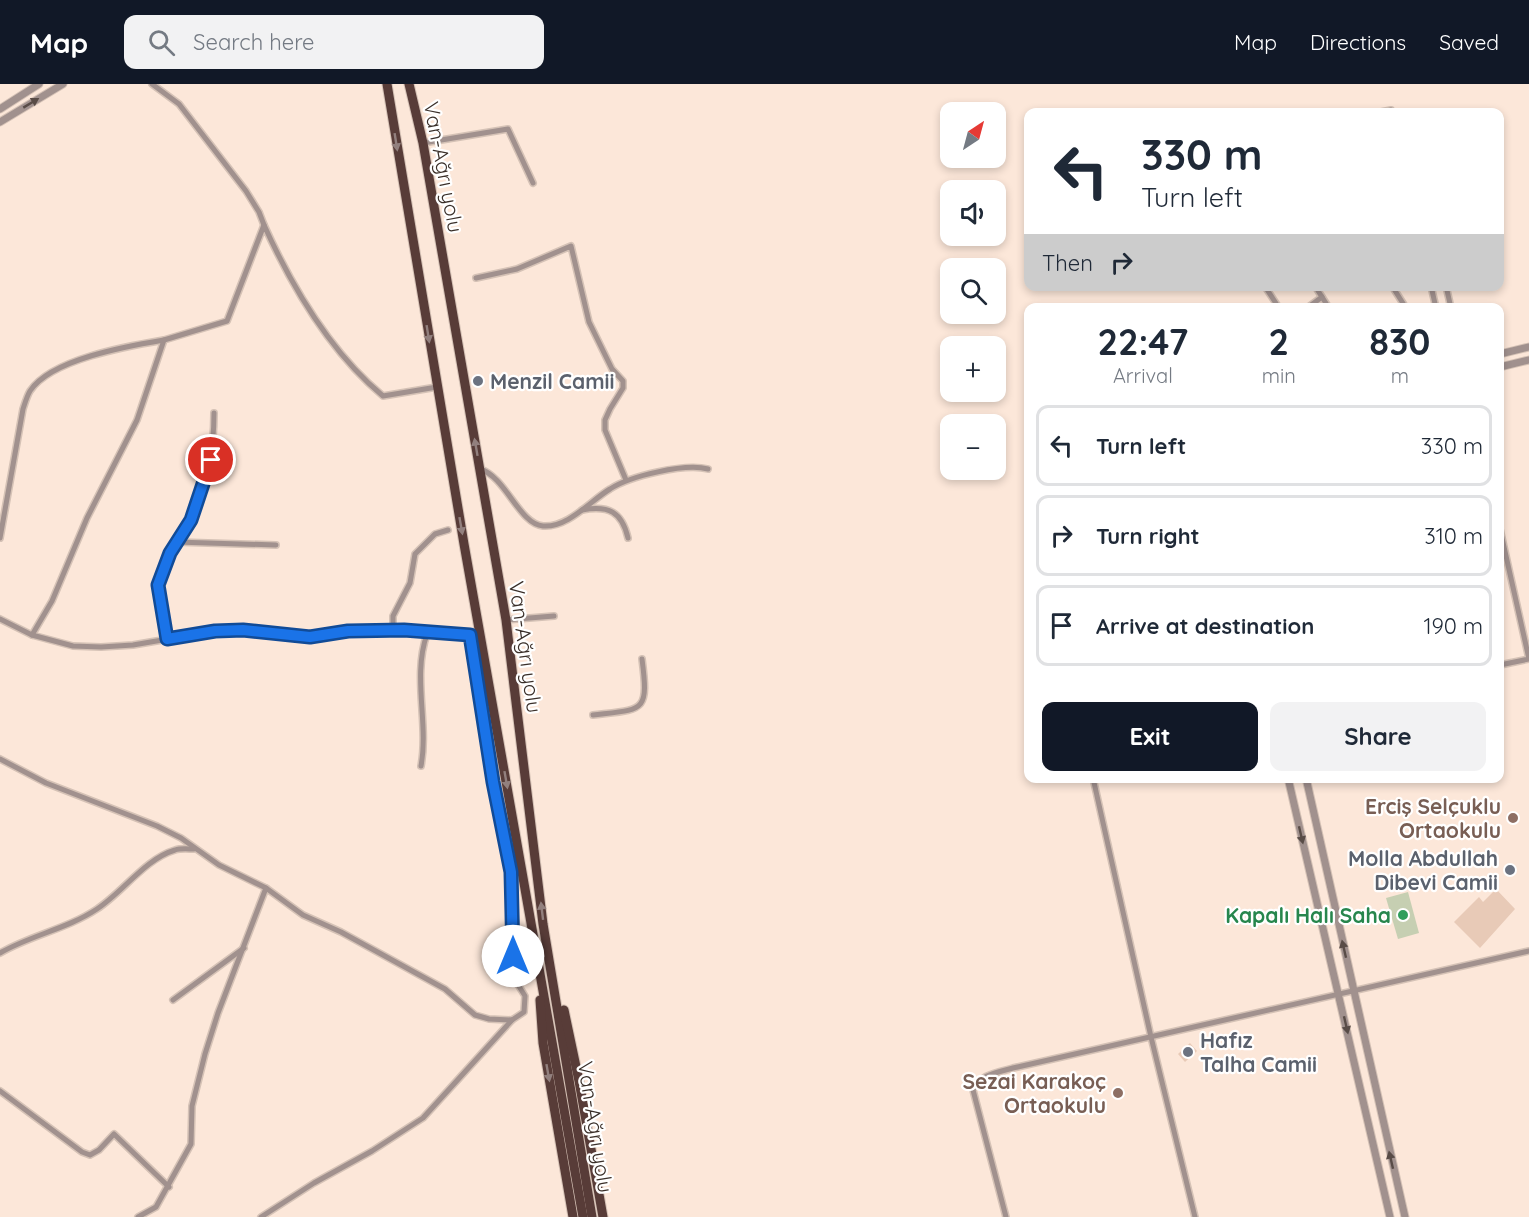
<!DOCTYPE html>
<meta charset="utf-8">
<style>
:root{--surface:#fff;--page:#f2f2f3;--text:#1f2937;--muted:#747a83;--line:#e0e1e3;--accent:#111827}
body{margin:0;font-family:Quicksand,sans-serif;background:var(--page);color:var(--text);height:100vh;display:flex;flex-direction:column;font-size:22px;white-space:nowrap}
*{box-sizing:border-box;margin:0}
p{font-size:20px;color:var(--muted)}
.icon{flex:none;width:33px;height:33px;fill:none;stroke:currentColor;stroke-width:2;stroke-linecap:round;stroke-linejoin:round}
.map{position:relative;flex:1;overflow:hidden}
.drawer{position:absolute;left:1024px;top:219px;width:480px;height:480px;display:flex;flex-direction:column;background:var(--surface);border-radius:12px;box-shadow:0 3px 9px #0003}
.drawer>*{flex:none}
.hud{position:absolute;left:1024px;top:24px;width:480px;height:183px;border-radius:12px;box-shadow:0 3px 9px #0003;background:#fff;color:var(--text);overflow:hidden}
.needle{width:39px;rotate:36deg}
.fabs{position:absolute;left:940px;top:18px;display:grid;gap:12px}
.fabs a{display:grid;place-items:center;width:66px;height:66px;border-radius:12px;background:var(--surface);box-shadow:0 3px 9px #0003;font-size:30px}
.pin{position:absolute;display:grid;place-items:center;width:51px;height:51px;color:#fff;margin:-26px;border:3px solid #fff;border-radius:50%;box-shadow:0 2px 6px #0007}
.me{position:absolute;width:66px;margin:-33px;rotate:0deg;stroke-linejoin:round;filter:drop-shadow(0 0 4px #0008)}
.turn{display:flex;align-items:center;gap:21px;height:126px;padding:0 18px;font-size:27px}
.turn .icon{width:78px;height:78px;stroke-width:2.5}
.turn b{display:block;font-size:42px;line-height:51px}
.then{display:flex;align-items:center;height:57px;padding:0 18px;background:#0003;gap:12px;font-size:22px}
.eta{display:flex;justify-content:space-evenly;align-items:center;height:102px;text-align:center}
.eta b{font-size:36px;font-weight:800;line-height:42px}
.primary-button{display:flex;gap:12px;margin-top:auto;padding:12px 18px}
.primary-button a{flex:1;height:69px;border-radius:12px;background:var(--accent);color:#fff;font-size:24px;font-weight:800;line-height:69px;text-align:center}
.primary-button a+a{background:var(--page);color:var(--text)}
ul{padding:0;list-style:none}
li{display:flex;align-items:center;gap:18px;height:81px;margin:0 12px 9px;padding:0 6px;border:3px solid var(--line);border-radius:12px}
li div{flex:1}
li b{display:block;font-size:22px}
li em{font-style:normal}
header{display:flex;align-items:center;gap:36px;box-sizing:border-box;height:84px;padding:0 30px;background:var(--accent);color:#fff}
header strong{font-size:28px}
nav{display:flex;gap:33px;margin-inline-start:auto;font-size:21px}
.search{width:420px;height:54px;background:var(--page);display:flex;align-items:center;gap:15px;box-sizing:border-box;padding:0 21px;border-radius:12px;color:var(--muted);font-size:22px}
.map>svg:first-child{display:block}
</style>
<header>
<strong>Map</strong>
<div class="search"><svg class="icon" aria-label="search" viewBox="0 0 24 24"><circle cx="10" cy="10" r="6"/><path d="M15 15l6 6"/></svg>Search here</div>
<nav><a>Map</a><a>Directions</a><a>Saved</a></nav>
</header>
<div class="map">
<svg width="1529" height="1133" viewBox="0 0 1529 1133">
<rect width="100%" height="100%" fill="#fce7d9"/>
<path fill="#c6cfb2" d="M1408,808l11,41 -21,6 -12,-41z"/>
<g fill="#e8cab7">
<path d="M1496,805l19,20 -35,39 -26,-26 25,-25 4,5z"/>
<path d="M1190,959l7,8 -12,11 -7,-8z"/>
</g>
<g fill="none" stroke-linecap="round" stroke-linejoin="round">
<g stroke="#d5c2b6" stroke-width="8">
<g id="minor">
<path d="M152,0l27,20 67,87 13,21 5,13"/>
<path d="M1381,28l10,-2v2"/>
<path d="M423,59l85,-14 25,54"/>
<path d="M476,194l41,-9 54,-23 18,76 23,47 11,12v7l-13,21 -5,11v10l21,50"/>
<path d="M1262,202l4,2 13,20"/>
<path d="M1315,202l14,22"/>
<path d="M1392,202l14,22"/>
<path d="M1431,202l5,22"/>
<path d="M1446,202l5,22"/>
<path d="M1307,224l15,-11"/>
<path d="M437,303l-54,9c-53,-44 -91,-109 -119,-171l-37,96 -63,19 -27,80 -50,98 -35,83 -20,34 41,11 28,1 32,-2 82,-14 28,-1 67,7 38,-6 56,-1 49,5h21l6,-2"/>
<path d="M480,385c26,8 39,55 63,57 25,2 47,-25 67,-37 20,-13 75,-26 98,-20"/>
<path d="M582,426c27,-5 40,2 46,28"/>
<path d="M1500,445l29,130 -29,6"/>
<path d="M0,454l23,-129c2,-6 4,-13 7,-18 21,-32 98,-45 134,-51"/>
<path d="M176,458l100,3"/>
<path d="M0,535l32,16"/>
<path d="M506,536l48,-4"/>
<path d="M393,548v-16l17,-33 5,-29 20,-20 13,-4"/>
<path d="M167,555c-2,-12 -10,-43 -9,-54 3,-25 22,-44 33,-65 16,-31 23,-72 23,-107"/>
<path d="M593,631c51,-6 56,-2 49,-56"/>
<path d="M0,675l46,24 111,43 24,12 38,27 47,23 37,27 38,17 104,57 30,26 14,4 23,1 12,-8 1,-16 -13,-21 -1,-103 -18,-90 -23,-147"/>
<path d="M421,682c8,-43 -9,-89 6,-132"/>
<path d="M1093,694l58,259 44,180"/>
<path d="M0,869c31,-18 67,-24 97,-44 26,-17 48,-50 78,-59 6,-2 13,-1 19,-1"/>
<path d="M173,916l71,-52"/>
<path d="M0,1007l82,61 8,3 9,-5 15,-16 55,53"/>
<path d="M138,1133l18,-10 35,-63 1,-38 13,-52 13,-41 48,-125"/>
<path d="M261,1133l53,-34 58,-32 51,-33 89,-98"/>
<path d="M1006,1133l-33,-127c5,-15 26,-18 40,-22l516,-117"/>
</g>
</g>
<g stroke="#d5c2b6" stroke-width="9">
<g id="tertiary">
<path d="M0,25l39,-25"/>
<path d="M0,38l63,-38"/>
<path d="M1500,270l29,-7"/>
<path d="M1500,283l29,-7"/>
<path d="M1288,694l102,439"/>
<path d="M1306,694l99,439"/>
</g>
</g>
<g stroke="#d5c2b6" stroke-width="11">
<g id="trunk">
<path d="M387,0l77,460 119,673"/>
<path d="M409,0l14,59 83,477 37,304 49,293"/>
<path d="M540,916l3,43 30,174"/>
<path d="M564,926l15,71 24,136"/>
</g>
</g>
<use href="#minor" stroke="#a1918e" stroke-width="5"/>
<use href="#tertiary" stroke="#a1918e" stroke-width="7"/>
<use href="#trunk" stroke="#583c38" stroke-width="9"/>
</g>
<defs><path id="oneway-solid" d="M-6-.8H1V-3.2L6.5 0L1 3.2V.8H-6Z" transform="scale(1.5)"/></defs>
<g fill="#594c47">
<use href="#oneway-solid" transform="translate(31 19) rotate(-31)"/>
<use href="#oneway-solid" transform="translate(1301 751) rotate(77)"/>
<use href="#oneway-solid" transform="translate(1344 865) rotate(-103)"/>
<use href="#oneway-solid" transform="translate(1346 941) rotate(77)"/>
<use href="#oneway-solid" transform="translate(1391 1076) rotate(-103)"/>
</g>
<g fill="#92807e">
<use href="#oneway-solid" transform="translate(396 58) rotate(81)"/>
<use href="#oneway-solid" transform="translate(428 250) rotate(81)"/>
<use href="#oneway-solid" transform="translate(476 363) rotate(-100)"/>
<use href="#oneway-solid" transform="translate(461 442) rotate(80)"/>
<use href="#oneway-solid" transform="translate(506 696) rotate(80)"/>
<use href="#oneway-solid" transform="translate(542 827) rotate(-97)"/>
<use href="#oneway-solid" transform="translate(548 989) rotate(80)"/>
</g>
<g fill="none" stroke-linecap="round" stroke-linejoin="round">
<g stroke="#114b97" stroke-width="15">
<path id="route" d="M211,376l-20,60 -21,33 -12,32 9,54 48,-8 28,-1 67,7 38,-6 56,-1 66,5 23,147 18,90 2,84"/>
</g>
<use href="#route" stroke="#1a73e8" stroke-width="10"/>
</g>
<g fill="#6b7280" stroke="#fff" stroke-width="2">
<circle cx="478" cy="297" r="6"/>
<circle cx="1510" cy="786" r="6"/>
<circle cx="1188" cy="968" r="6"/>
</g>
<g fill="#8d6e63" stroke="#fff" stroke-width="2">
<circle cx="1513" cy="734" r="6"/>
<circle cx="1118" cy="1009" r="6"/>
</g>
<circle fill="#2e9e5b" stroke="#fff" stroke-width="2" cx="1403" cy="831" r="6"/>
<g text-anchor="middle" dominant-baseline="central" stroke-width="4.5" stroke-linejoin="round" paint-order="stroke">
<g font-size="21" fill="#3a2f29" stroke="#fff">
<text transform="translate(444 83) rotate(79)">Van-Ağrı yolu</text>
<text transform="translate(526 563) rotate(82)">Van-Ağrı yolu</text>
<text transform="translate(596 1043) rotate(81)">Van-Ağrı yolu</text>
</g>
<g font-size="21" font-weight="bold" fill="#5b616d" stroke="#fff" text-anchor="start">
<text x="490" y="297">Menzil Camii</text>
<text x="1498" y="774" text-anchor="end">Molla Abdullah<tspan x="1498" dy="24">Dibevi Camii</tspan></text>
<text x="1200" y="956">Hafız<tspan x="1200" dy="24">Talha Camii</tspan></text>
</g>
<g font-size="21" font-weight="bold" fill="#785e54" stroke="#fff" text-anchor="end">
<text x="1501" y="722">Erciş Selçuklu<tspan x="1501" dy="24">Ortaokulu</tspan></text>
<text x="1106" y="997">Sezai Karakoç<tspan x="1106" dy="24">Ortaokulu</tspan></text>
</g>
<g font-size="21" font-weight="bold" fill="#27864d" stroke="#fff" text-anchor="end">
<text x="1391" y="831">Kapalı Halı Saha</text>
</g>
</g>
</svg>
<div class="fabs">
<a><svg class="needle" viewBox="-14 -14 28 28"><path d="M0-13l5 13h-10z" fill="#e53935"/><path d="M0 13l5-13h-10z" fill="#747a83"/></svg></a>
<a><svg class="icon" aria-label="sound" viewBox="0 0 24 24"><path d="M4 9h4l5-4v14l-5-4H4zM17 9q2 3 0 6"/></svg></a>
<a><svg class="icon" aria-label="search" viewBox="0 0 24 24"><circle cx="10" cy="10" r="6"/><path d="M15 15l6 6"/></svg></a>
<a>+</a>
<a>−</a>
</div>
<div class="pin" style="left:211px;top:376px;background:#d93025"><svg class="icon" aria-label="arrive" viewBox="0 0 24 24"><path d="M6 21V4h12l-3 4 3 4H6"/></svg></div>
<svg class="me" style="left:513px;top:872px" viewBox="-20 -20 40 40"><circle r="19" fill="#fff"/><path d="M0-13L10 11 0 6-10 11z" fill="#1a73e8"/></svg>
<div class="hud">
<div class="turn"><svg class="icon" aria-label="left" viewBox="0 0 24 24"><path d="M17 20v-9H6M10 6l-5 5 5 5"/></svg><div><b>330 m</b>Turn left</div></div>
<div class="then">Then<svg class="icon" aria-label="right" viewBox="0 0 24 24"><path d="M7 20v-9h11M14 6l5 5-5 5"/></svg></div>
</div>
<section class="drawer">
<div class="eta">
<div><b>22:47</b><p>Arrival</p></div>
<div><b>2</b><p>min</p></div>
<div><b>830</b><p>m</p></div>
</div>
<ul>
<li><svg class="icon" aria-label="left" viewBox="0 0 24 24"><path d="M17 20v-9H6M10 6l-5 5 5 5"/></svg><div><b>Turn left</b></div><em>330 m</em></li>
<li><svg class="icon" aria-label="right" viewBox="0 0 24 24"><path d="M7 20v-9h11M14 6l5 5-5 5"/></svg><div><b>Turn right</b></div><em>310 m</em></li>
<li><svg class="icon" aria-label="arrive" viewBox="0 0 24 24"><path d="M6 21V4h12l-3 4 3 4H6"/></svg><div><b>Arrive at destination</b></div><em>190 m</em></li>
</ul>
<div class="primary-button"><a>Exit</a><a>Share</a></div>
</section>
</div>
